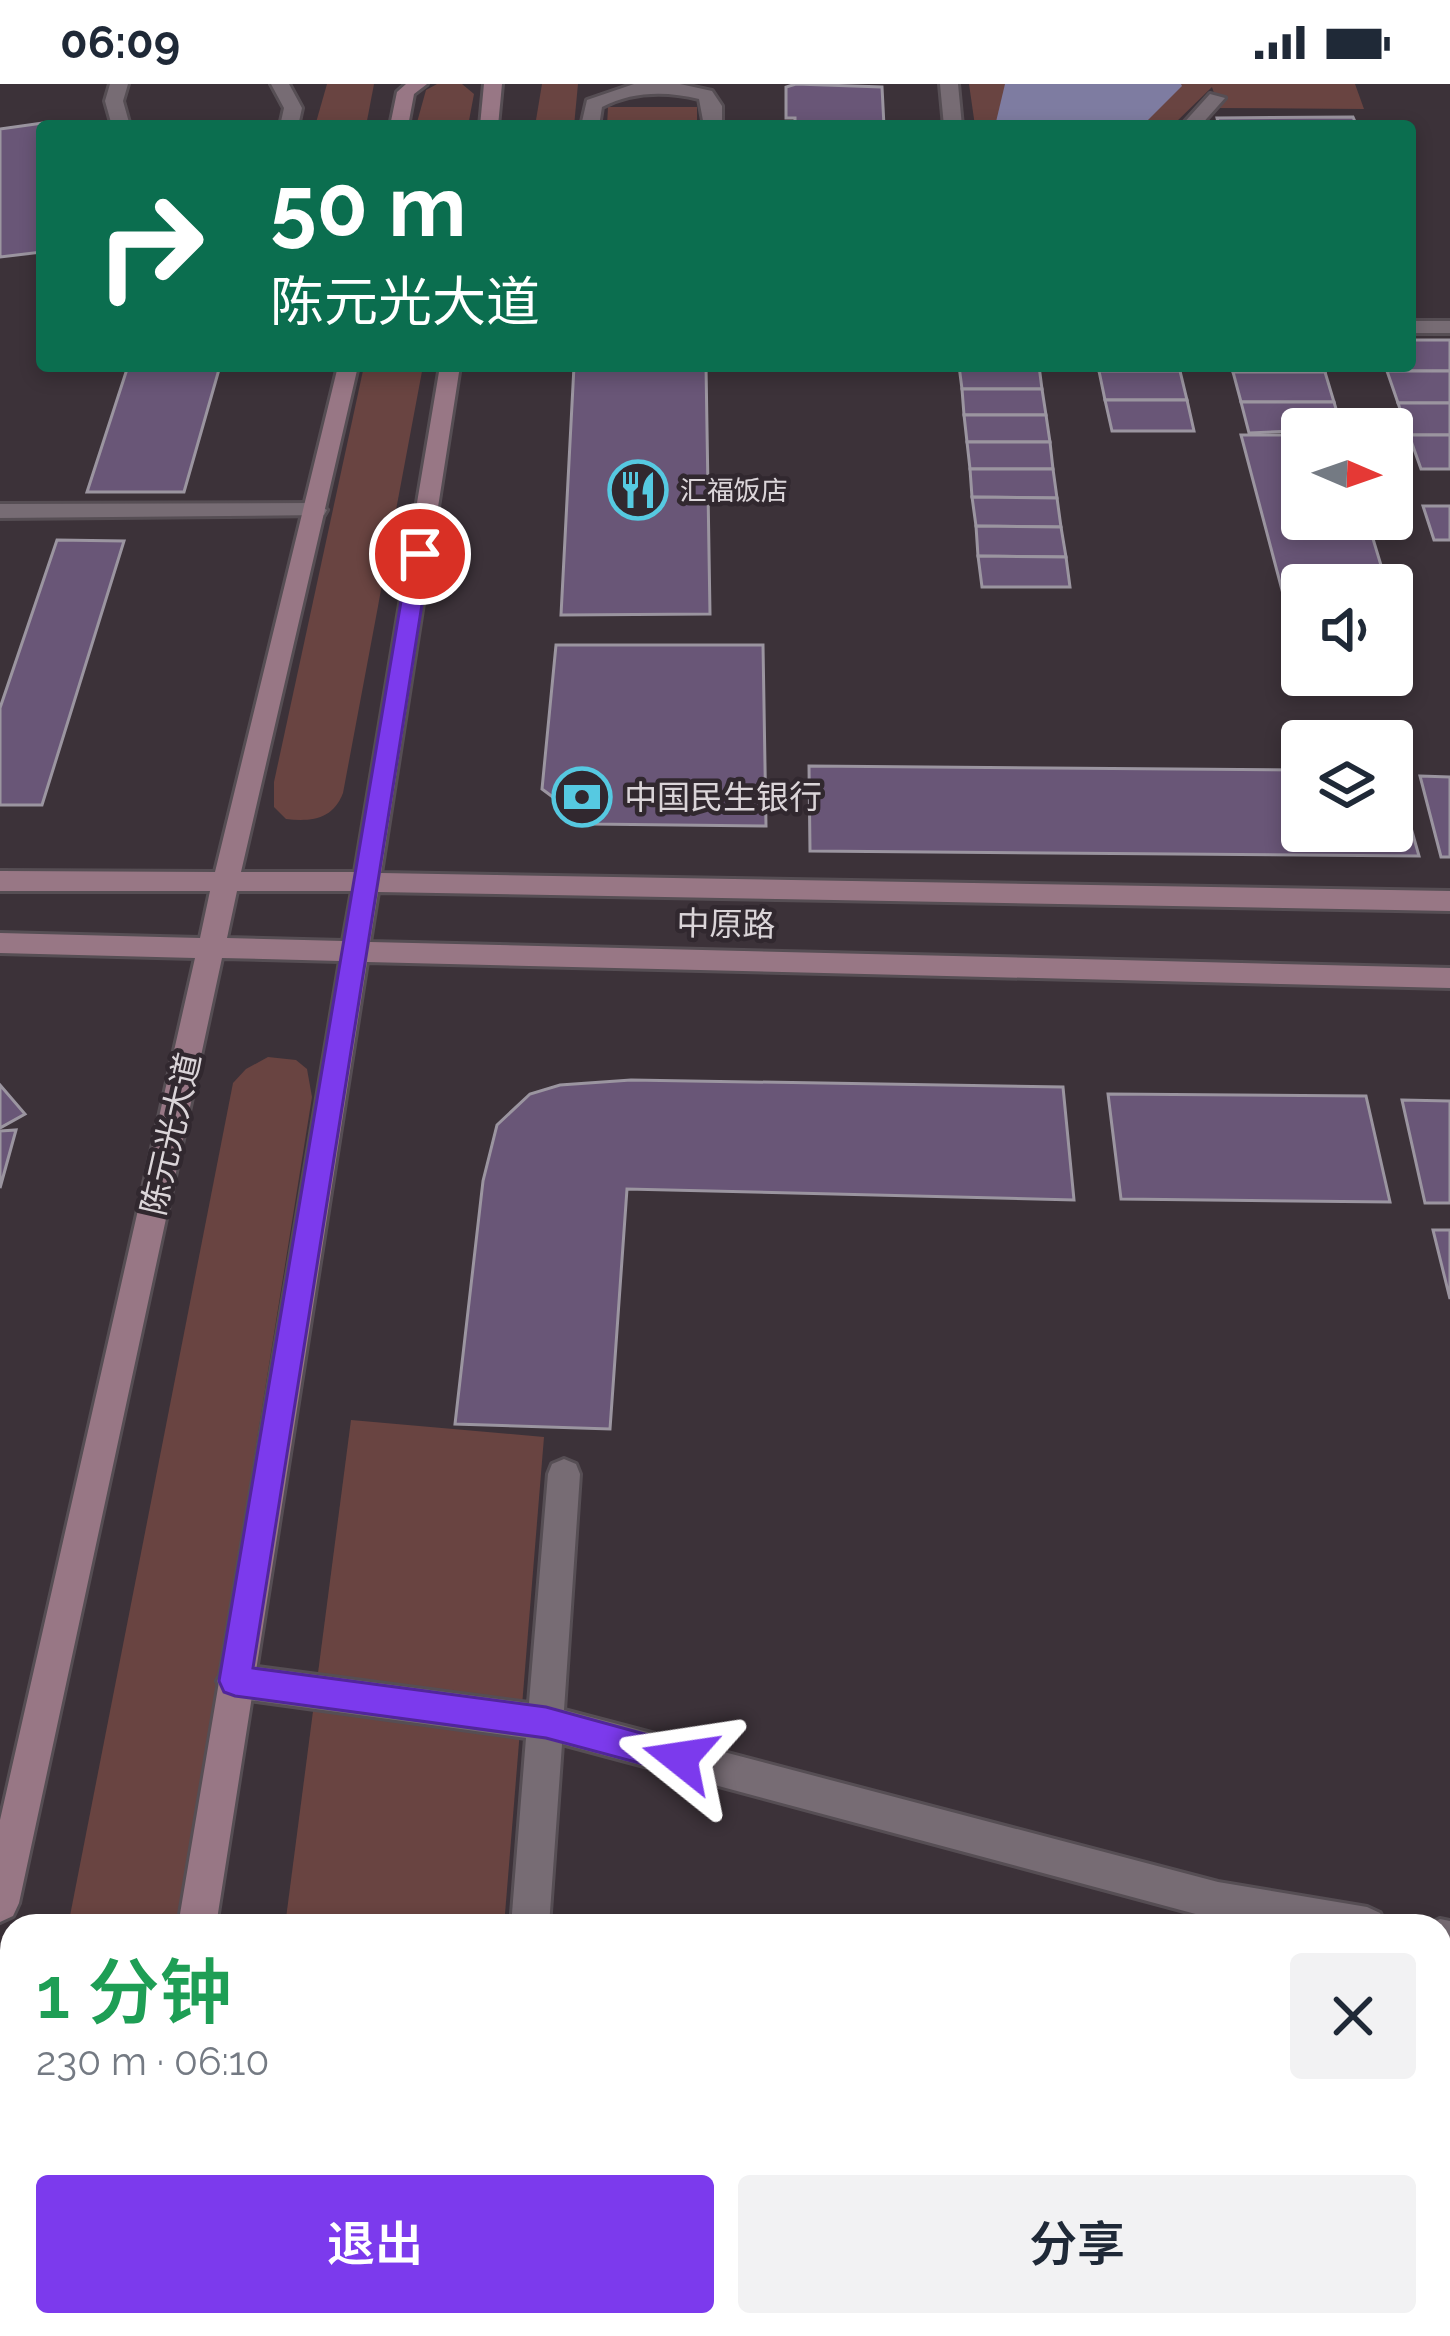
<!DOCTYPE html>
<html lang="zh">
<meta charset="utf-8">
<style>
:root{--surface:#fff;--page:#f2f2f3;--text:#1f2937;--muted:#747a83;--accent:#7c3aed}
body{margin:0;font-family:Raleway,"Noto Sans SC",sans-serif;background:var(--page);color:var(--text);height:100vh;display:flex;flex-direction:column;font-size:45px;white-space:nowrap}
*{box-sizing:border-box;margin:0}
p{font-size:39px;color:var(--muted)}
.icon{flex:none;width:66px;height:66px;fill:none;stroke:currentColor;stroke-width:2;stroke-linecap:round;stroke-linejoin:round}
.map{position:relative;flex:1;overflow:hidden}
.details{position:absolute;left:0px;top:1830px;width:1452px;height:423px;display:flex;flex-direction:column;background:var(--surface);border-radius:36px 36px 0 0;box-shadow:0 6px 18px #0003}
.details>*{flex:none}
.top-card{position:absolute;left:36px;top:36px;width:1380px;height:252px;border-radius:12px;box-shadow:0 6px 18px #0003;background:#0b6e4f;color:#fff;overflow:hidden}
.needle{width:78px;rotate:92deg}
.buttons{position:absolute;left:1281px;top:324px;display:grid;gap:24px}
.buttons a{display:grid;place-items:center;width:132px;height:132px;border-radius:12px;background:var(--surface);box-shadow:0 6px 18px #0003;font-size:60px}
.pin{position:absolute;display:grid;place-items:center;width:102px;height:102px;color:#fff;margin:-51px;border:6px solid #fff;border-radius:50%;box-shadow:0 3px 12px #0007}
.me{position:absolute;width:132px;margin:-66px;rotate:285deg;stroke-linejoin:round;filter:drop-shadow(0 0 9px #0008)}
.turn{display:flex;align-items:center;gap:42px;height:252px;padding:0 36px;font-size:54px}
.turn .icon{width:156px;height:156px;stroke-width:2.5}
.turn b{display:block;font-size:84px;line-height:102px}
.round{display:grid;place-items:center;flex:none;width:126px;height:126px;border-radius:12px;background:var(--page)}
.overview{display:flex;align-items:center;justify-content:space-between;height:204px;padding:0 36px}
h1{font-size:72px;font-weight:600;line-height:90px;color:#1e9e55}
.action{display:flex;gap:24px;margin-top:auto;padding:24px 36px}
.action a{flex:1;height:138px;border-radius:12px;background:var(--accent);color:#fff;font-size:48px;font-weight:600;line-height:138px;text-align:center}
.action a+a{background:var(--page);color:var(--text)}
.status{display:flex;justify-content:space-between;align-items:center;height:84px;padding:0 60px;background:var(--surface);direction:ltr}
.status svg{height:33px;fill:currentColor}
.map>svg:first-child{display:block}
</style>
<div class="status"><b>06:09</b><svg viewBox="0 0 49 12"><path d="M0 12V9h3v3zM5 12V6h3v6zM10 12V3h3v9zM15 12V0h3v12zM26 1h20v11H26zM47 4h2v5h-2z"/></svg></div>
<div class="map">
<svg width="1450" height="2252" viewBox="0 0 1450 2252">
<rect width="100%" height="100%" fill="#3c3239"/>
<g fill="#694441">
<path d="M327,0h47l-8,42h-51z"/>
<path d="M462,0l12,10 -6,32h-52l10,-36 11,-6z"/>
<path d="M542,0h36l-4,42h-39z"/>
<path d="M969,0h386l9,25 -145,-1 -7,-21 -40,39h-197z"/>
<path d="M608,23h89v19h-90z"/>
<path d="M364,282h59l-80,427c-10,26 -31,29 -57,26l-12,-12v-25z"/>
<path d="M268,973l28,3 11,9 5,28 -133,829h-111l165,-843 13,-14z"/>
<path d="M351,1336l193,17 -40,489h-219z"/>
<path d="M12,2127v114h102l-1,11h-113v-63z"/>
<path d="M1440,2161l10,3v88h-684l1,-11h673z"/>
<path d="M233,2241h238l-1,11h-238z"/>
</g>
<path fill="#7e7ca1" d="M1005,0h176l1,2 -40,40h-147z"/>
<g fill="#695677" stroke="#9b95a0" stroke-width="3">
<path d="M796,0l86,3 2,39h-89v-8h-9v-31z"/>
<path d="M1353,33l4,9h-138l-2,-8z"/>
<path d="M50,38l-8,4v126l-42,5v-128z"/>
<path d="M1410,256h40v31h-63l-2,-5h25z"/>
<path d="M128,282h92l-36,126h-97z"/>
<path d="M574,282h132l4,248 -149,1z"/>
<path d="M959,282h80l3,23h-80z"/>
<path d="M1098,282h81l1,5h-81z"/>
<path d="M1231,282h92l2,6h-92z"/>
<path d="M1099,287h81l7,29h-82z"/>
<path d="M1387,287h63v32h-52z"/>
<path d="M1233,288h92l9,30h-93z"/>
<path d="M962,305h80l4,26h-82z"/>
<path d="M1105,316h82l7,31h-82z"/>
<path d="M1241,318h93l8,27 -93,4z"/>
<path d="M1398,319h52v32h-41z"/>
<path d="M964,331h82l4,27h-83z"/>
<path d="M1241,351h61v84h65l20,66h-85v58h-6z"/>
<path d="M1409,351h41v34h-29z"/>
<path d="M967,358h83l3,27h-83z"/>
<path d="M970,385h83l4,29 -85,-1z"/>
<path d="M972,413l85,1 4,29 -85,-1z"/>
<path d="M1423,422h27v34h-16z"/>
<path d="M976,442l85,1 5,30 -88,-1z"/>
<path d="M57,456l67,1 -82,264h-42v-97z"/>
<path d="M978,472l88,1 4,30h-88z"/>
<path d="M556,561h207l3,181 -177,-2 -47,-35z"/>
<path d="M809,682l493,4v61h90l3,-60 24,85 -609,-5z"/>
<path d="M1420,692l30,1v80h-9z"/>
<path d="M631,996l432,7 11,113 -447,-11 -17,240 -155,-5 28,-243 14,-56 33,-31 30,-9z"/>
<path d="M0,1001l25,29 -25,14z"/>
<path d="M1108,1010l258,2 24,106 -269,-3z"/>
<path d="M1402,1016l48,1v102h-25z"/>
<path d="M16,1046l-16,58v-57z"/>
<path d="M1433,1146h17v69z"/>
</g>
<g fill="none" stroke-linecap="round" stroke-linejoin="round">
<g stroke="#564e54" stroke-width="6">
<g id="lane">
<path d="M110,0h18l-5,17 7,25h-18l-7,-25z"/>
<path d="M271,0h18l13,24 -4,18h-18l4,-18z"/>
<path d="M634,0h46l32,7 10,15v20h-18l-5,-27c-33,-8 -66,-8 -97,8l-3,19h-18l6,-26z"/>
<path d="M940,0h18l4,42h-18z"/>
<path d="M1210,10l15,4 -25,28h-19z"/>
<path d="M564,1375l12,5 4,10 -16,236 654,172 149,25 13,6 6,13h-131l-37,-6 -656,-176 -13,182h-38l15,-188 -291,-40 -12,-5 -6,-12 6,-12 12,-5 294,39 19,-229 4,-10z"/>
<path d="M1440,1835l10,2v38l-10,-2v-31h-14z"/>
<rect x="477" y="2241" width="42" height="11"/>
</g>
</g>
<g stroke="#564e54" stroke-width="6">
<g id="street">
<rect x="1410" y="237" width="40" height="12"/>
<path d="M316,419l11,7 -3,5 -324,3v-14z"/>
</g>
</g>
<g stroke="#564e54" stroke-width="6">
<g id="secondary">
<path d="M406,0h21l-13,10 -6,32h-18l7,-34z"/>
<path d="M484,0h18l-4,42h-18z"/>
<path d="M338,282h20l-117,506h114l85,-506h20l-79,507 1069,18v20l-1072,-19 -8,50 1080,26v20l-1083,-26 -151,964h-38l162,-965 -118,-3 -203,945 -6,13 -13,6v-102l195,-862 -195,-5v-20l200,5 10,-47h-210v-20l215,1zM237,807h115l-9,50 -116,-3z"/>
<path d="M114,2241h42l-2,11h-42z"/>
</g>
</g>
<use href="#lane" fill="#776c74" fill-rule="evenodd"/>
<use href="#street" fill="#776c74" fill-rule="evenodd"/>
<use href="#secondary" fill="#987785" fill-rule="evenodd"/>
</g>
<path fill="#7c3aed" stroke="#51269a" stroke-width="3" d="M420,463l10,7 -177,1114 293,39 146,40 5,11 -5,12 -12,4 -134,-36 -311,-42 -11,-4 -5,-11 190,-1127z"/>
<defs>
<g id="restaurant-ring" transform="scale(3)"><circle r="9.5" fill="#31282f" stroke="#56c9e1" stroke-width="1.5"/><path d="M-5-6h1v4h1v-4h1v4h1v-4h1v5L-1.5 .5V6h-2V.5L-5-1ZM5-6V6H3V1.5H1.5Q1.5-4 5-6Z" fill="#56c9e1"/></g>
<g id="bank-ring" transform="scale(3)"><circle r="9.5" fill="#31282f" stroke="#56c9e1" stroke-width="1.5"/><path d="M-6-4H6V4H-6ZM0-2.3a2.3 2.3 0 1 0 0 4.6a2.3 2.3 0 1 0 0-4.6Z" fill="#56c9e1"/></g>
</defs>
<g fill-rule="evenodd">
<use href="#restaurant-ring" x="638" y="406"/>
<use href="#bank-ring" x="582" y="713"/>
</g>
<g text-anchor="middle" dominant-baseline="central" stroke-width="9" stroke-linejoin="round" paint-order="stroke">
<g font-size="27" fill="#dbd5d9" stroke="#31282f" text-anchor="start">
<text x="680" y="406">汇福饭店</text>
</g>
<g font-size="33" fill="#dbd5d9" stroke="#31282f" text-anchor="start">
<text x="624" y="713">中国民生银行</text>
</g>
<g font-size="33" fill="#dbd5d9" stroke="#31282f">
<text transform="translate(726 840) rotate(1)">中原路</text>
<text transform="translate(171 1050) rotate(-77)">陈元光大道</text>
</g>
</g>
</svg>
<div class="buttons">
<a><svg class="needle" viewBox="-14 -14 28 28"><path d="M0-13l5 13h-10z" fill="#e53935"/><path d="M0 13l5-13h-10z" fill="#747a83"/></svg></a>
<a><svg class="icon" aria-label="sound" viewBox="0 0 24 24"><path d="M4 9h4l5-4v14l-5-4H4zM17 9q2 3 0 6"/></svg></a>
<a><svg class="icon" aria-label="layers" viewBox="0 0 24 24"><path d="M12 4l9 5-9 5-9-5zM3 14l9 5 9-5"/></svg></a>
</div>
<div class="pin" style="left:420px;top:470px;background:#d93025"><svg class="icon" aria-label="arrive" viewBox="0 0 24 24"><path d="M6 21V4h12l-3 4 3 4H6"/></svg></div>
<svg class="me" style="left:680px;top:1674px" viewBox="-20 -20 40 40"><path d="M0-17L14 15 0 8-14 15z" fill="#7c3aed" stroke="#fff" stroke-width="4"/></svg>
<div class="top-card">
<div class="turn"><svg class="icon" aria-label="right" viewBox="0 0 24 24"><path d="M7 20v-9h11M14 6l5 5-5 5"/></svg><div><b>50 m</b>陈元光大道</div></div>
</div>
<section class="details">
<div class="overview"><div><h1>1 分钟</h1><p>230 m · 06:10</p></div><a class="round"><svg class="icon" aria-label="close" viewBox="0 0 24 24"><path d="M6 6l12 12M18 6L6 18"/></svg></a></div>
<div class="action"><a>退出</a><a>分享</a></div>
</section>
</div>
